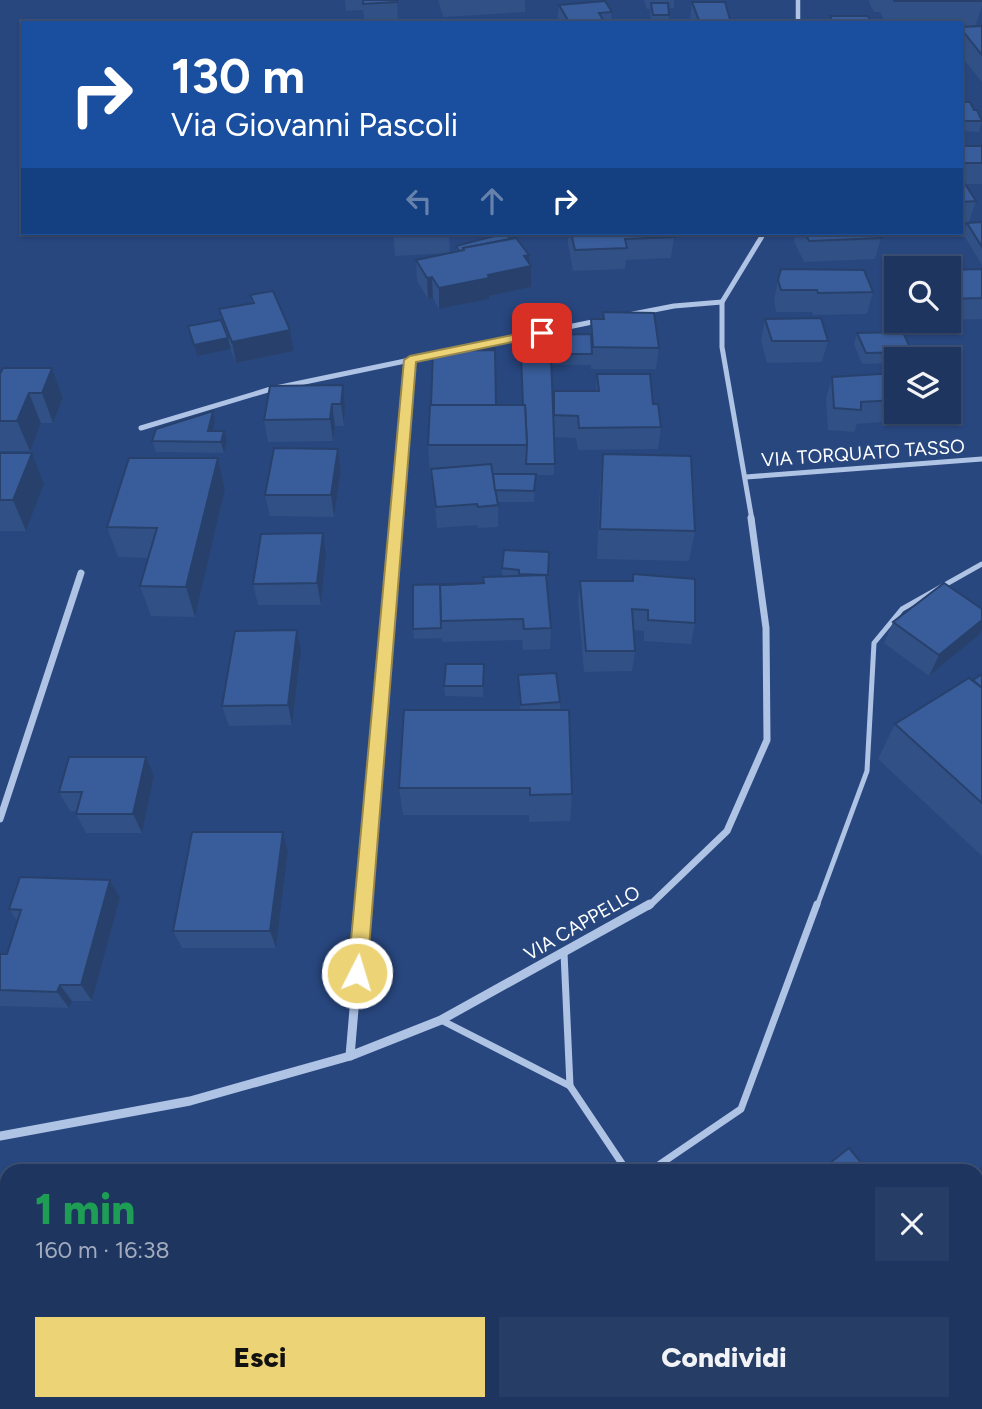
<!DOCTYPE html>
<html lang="it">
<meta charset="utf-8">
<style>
:root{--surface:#1e355f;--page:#263d65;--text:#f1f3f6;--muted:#a1abbd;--line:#3c5074;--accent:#ecd376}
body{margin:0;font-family:Figtree,sans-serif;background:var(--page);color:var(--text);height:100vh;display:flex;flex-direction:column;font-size:26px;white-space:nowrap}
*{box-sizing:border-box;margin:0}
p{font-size:23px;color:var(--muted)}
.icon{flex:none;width:38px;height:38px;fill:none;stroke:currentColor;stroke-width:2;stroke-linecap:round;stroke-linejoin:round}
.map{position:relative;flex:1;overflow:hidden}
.side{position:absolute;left:0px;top:1164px;width:984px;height:247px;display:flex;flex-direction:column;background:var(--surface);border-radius:21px 21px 0 0;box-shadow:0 2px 5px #0004,0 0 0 2px var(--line)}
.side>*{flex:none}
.banner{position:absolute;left:21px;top:21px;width:942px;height:214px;border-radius:0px;box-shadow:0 2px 5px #0004,0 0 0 2px var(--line);background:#1a4fa0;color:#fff;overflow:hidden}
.fabs{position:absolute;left:884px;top:256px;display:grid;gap:14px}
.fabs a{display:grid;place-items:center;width:77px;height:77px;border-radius:0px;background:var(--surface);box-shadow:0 2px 5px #0004,0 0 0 2px var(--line);font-size:35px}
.pin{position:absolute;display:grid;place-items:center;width:60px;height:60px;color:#fff;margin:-30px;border-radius:14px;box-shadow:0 4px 10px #0006}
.me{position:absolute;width:77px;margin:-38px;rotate:5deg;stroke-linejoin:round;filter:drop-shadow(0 0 5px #0008)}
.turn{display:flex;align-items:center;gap:24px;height:147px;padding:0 35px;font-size:32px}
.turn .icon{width:91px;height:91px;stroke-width:2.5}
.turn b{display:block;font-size:49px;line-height:60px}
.lanes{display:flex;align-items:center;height:66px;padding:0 35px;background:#0003;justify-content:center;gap:35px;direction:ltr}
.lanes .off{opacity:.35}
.round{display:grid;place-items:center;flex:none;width:74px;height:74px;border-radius:0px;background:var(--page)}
.headline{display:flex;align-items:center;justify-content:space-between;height:119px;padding:0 35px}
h1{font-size:42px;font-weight:800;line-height:52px;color:#1e9e55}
.action{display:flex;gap:14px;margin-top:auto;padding:14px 35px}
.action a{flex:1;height:80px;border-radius:0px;background:var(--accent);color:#111;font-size:28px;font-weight:800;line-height:80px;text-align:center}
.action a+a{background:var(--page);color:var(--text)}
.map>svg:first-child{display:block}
</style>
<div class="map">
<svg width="982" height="1409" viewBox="0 0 982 1409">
<rect width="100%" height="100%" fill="#28477f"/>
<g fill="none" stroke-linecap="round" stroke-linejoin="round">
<path stroke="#afc3e5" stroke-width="5" d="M817,906l50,-135 7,-128 28,-34 80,-45"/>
<g stroke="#afc3e5" stroke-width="7">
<path d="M564,953l6,133"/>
<path d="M441,1020l129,66 57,85"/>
<path d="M650,1171l91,-62 76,-205"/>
<path d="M542,1409l2,-5"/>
</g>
<path stroke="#afc3e5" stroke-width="4.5" d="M798,0v23"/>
<g stroke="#afc3e5" stroke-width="5">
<path d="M633,314l41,-8 48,-4"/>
<path d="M544,332l53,-11"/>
<path d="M141,428l130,-39 139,-29"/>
<path d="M746,477l236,-18"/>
<path d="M396,520l14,-160 118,-24"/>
<path d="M752,520l-30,-173v-45l42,-69"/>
</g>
<g stroke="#afc3e5" stroke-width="7">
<path d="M0,819l81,-246"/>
<path d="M363,906l33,-388"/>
<path d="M649,906l78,-75 40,-91 -1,-112 -15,-110"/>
</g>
<g stroke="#afc3e5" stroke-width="9">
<path d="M350,1056l13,-152"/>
<path d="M0,1136l190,-35 160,-45 91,-36 209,-116"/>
</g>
</g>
<g fill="#315085">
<path d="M345,0h52l1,21 -33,2 -2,-13 -17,1z"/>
<path d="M438,0h87v12l-82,5z"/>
<path d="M644,0h4v1v-1h26v8h-6l1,7 -1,8h-17l-1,-14h-3z"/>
<path d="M869,0h113v6l-7,21 7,-1v56l-21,-26v-33h-76l-5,-11h-6l-5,-10z"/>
<path d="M692,2l39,21h-40l-1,-2z"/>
<path d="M559,5l53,7 -1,11h-54z"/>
<path d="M961,102l13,8 8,11 -3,11 -18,-1z"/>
<rect x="961" y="146" width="21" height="38"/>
<path d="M961,184l15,17 -7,21h-8z"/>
<path d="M982,222v43l-19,-31 4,-11z"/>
<path d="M393,233h56l1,20 -55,3z"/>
<path d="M568,233h104l2,4 -3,21 -45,2 -1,9 -52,2 -5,-27z"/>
<path d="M796,233h82l3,5 -6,21 -71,3 -10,-21z"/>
<path d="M510,239l19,16v8l2,3v21l-42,9v3l-50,10 -6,-11 -5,1 -11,-18 -1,-21 40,-8v-6z"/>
<path d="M982,269v50l-34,1v-50z"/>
<path d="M778,280l95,12 -6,22 -54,1 -1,-3h-36l-2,-11z"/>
<path d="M250,295l40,35 4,21 -58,12 -6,-15 -33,8 -9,-30 33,-6 -2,-11 32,-6z"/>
<path d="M603,312l56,36 -3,21h-65v-4h-40l2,38 1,-12h42l1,-17 56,30 8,23 -3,22 -80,1 -2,-12 -22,-1v38h-18l-2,27h-36v25l-20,1 -1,-3 -40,3 -5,-53h-2l-2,-30 68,-40h27l-3,-74 30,4 40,-1 1,-15h12z"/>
<path d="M765,319l63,22 -6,21 -55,1 -6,-23z"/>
<path d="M857,333l55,19 -2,7h-14v4l-34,1 -8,-20z"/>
<path d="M52,368l11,30 -10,25h-12l-11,28h-30v-77z"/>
<path d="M896,373v38h12l-3,9 -48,4 -3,8 -26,-2 -2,-31 6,-22z"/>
<path d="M343,385l2,22 -1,19h-9l-2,15 -65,1 -4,-22z"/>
<path d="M213,411l2,11 -2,9h11l3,11 -3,11 -68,-1 -4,-11z"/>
<path d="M338,449l3,22 -7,46 -64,-1 -5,-21z"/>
<path d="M0,453h32l12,31 -18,47h-26z"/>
<path d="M603,454l92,77 -6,30 -92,-2 3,-74z"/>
<path d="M218,458l7,31 -30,128 -44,-1 -11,-30 8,-28 -30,-1 -11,-30z"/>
<path d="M549,552l-2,34 4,42 -1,21 -27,1 -1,-10 -80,2v-11v7l-28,1 -1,-10 70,-46 19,-7v-8z"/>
<path d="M326,554l-5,51h-63l-5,-21z"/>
<path d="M633,574l62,49 -4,21 -47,-3v-10l-11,-1 2,21 -3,20 -48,1 -6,-70 2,-21h52z"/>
<path d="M893,622l86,13 -50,41 -45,-33z"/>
<path d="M301,651l-9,74 -63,1 -7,-20z"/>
<path d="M484,664l-1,33 -38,-1 -1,-10z"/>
<path d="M982,674v182l-104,-97 17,-35z"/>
<path d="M518,675l42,27v8l12,84 -2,27 -41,1v-7h-126l-4,-27 121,-78z"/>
<path d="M154,776l-12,57h-56l-10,-19 1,-3h-7l-11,-19z"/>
<path d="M283,832l5,19 -12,97h-94l-9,-17z"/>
<path d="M110,880l10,18 -28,103h-20l-3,7 -69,-2v-52h7l11,-32 -9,-13z"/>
<path d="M982,1168v241h-32l-4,-5h30v-232z"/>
</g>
<g fill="#28416c">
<path d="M529,255v12l2,-1v21l-42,9v3l-50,10v-21z"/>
<path d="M432,277l1,21 -5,1 -1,-21z"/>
<path d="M290,330l4,21 -58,12 -4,-21z"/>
<path d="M228,338l3,11 -34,7 -3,-11z"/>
<path d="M52,368l11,30 -10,25 -11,-30z"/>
<path d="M343,385l2,22 -1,19 -3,-22z"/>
<path d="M29,393l12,30 -11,28 -13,-30z"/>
<path d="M332,404l3,22 -2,15 -3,-22z"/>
<path d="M213,411l2,11 -5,20 -2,-11z"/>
<path d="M224,431l3,11 -3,11 -3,-11z"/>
<path d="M338,449l3,22 -7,46 -3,-22z"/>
<path d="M32,453l12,31 -18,47 -13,-31z"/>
<path d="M218,458l7,31 -30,128 -9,-30z"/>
<path d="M323,533l3,21 -5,51 -4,-22z"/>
<path d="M982,620v9l-3,6 -50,41 10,-21z"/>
<path d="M297,630l4,21 -9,74 -4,-20z"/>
<path d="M146,757l8,19 -12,57 -9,-19z"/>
<path d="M283,832l5,19 -12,97 -6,-17z"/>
<path d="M110,880l10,18 -28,103 -11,-16z"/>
<path d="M60,985l12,16 -3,7 -12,-16z"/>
</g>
<g fill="#395d9b" stroke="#28416c" stroke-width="2">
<path d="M363,0h34v2l-34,2z"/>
<rect x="894" y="0" width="88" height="1"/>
<path d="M605,1l7,11 -13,1 6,10h-48l12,-1 -10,-17z"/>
<path d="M692,2h33l6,21h-31z"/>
<path d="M651,3h17l1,12h-16z"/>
<path d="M830,16h38l3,7h-38z"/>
<path d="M982,26v29l-21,-26v-2z"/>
<path d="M961,102h9l4,8h3l5,11h-21z"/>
<rect x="961" y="146" width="21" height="17"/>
<path d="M961,184h4l11,17 -15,1z"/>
<path d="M982,222v25l-15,-24z"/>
<path d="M393,233h36l-36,2z"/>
<path d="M506,233l4,6 -47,9v3h-4l-3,-5z"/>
<path d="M571,233h101l2,4 -49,2 2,9 -52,2z"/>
<path d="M805,233h73l3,5 -72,3z"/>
<path d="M516,238l13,17 -5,1 7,10 -43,9 1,3 -50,10 -7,-11 -5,1 -11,-18 48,-10 -1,-2z"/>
<path d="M781,269l83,1 9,22 -55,1 -1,-3h-36l-3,-10z"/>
<path d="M982,269v29l-34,1v-29z"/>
<path d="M273,291l17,39 -58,12 -13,-33 35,-6 -4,-8z"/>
<path d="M603,312l51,1 5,35 -66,-1 -2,-28h13z"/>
<path d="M821,318l7,23h-56l-7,-22z"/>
<path d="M221,320l7,18 -34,7 -6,-19z"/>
<path d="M550,325v10l41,-1 1,20h-41l4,110h-29l1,-19 -2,-40h-2l-3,-74z"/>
<path d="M903,332l9,20 -46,1 -9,-20z"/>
<path d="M467,348h28v5v-3h-28z"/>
<path d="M495,350l1,55h-65l2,-54z"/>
<path d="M3,368h49l-10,25h-13l-12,28h-17v-47z"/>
<path d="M896,373v27l-35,2v8l-27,-2 -2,-31z"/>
<path d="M597,374h53l3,30h5l3,23 -82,1 -1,-12 -24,-1v-24h45z"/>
<path d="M343,385l-2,19h-9l-2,15 -66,1 6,-34z"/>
<path d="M430,405h95l2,40h-99z"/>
<path d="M213,411l-5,20h16l-3,11 -69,-1 4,-12z"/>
<path d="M274,448l64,1 -7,46h-66z"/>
<path d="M0,453h32l-19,47h-13z"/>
<path d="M603,454l88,2 4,75 -95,-2z"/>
<path d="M129,458h89l-32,129 -46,-1 17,-58 -50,-1z"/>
<path d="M491,464l7,41 -20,2 -1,-3 -41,3 -5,-38z"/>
<path d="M493,474h43l-2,17 -39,-1z"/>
<path d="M323,533l-6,50 -64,1 8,-50z"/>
<path d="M504,550l45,2 -1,23 -29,-1v-4l-17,-2z"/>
<path d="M633,574l62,5v44l-47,-3v-10l-16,-1 3,42h-49l-6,-70h53z"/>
<path d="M546,575l5,53 -27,1 -1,-10 -82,2 -1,-36 44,-2 -1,-6z"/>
<path d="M483,583l-43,2 1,43 -28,1v-44z"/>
<path d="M944,583l38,26v11l-43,35 -46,-33z"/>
<path d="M297,630l-9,75 -66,1 13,-75z"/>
<path d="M446,664h38l-1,22h-39z"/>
<path d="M556,673l4,29 -39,3 -3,-30z"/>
<path d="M982,674v14l-9,-8z"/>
<path d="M969,678l13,10v115l-87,-79z"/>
<path d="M404,710h165l3,84 -42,1v-7h-131z"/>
<path d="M69,757h77l-13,57h-57l6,-22h-23z"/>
<path d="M192,832h91l-13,99h-97z"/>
<path d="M20,877l90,3 -29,105h-21l-3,7 -57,-2v-36h7l14,-44 -12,-1z"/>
<path d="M849,1148l19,23h-48z"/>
<path d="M982,1168v176l-6,-6v-166z"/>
<path d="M976,1347l6,7v55h-2l-5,-5h1z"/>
<path d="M675,1404h175l4,5h-185z"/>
<path d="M850,1404h47l5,5h-48z"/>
</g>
<path fill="#ecd376" stroke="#99894d" stroke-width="2" d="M542,329l6,4 -2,2 -130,27 -49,611 -3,6 -7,3 -7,-3 -2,-6 56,-613 6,-4z"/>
<g text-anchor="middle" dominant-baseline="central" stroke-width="7" stroke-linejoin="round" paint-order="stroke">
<g font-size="19" fill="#fff" stroke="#28477f">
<text transform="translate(863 453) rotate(-4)">VIA TORQUATO TASSO</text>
<text transform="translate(582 923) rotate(-30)">VIA CAPPELLO</text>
</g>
</g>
</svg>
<div class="fabs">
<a><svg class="icon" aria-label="search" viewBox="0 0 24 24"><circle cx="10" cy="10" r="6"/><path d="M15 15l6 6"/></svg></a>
<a><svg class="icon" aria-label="layers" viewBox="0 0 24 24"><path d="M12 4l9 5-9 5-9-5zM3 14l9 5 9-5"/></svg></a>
</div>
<div class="pin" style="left:542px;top:333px;background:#d93025"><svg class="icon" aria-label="arrive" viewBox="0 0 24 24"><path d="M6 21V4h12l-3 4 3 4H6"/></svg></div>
<svg class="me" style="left:357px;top:973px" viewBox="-20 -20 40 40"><circle r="17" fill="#ecd376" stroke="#fff" stroke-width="3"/><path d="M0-11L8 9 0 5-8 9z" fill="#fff"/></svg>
<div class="banner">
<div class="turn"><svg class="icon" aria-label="right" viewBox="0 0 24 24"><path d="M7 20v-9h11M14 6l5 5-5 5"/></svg><div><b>130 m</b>Via Giovanni Pascoli</div></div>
<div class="lanes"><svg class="icon off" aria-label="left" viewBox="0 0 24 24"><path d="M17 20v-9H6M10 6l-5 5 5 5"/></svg><svg class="icon off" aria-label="ahead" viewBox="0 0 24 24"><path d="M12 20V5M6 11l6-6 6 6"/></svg><svg class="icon" aria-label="right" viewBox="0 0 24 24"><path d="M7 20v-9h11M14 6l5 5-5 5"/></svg></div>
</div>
<section class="side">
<div class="headline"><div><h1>1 min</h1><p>160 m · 16:38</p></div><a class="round"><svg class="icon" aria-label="close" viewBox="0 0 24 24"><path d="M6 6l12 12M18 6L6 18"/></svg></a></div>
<div class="action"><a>Esci</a><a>Condividi</a></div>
</section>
</div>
